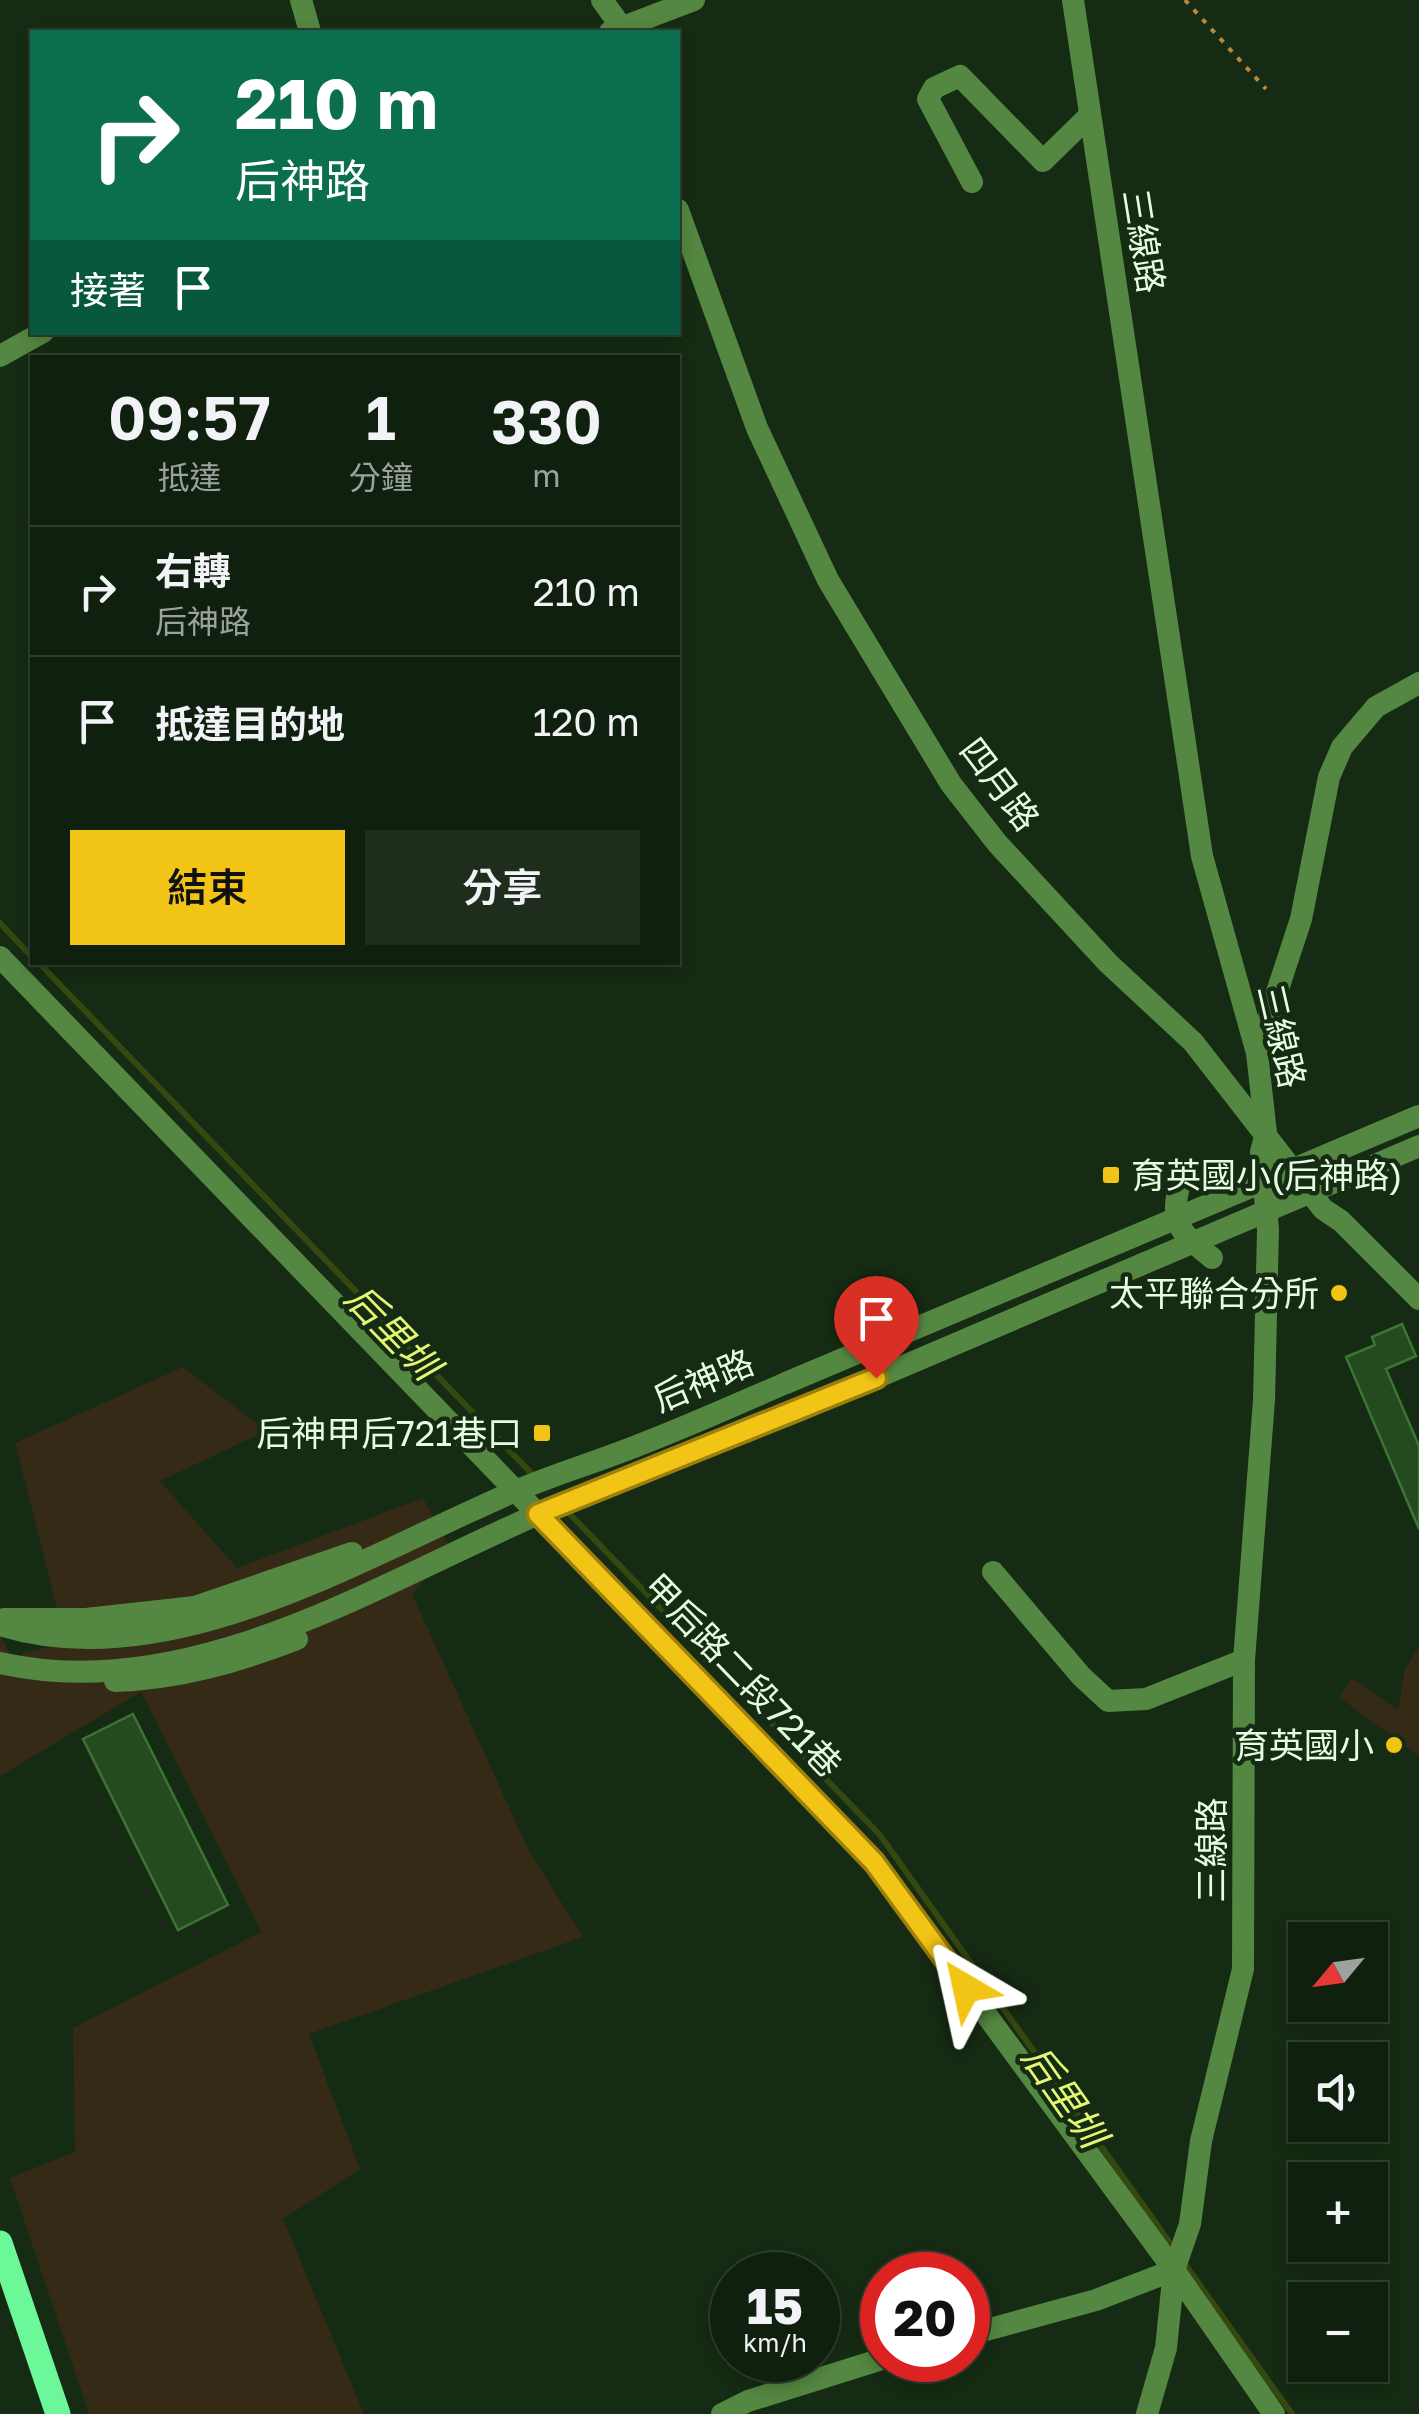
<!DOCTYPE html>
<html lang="zh-TW">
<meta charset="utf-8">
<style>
:root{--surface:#10200e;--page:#1e2d1c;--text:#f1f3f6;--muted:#9ca39e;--line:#303e2e;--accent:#f2c416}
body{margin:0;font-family:"Golos Text","Noto Sans TC",sans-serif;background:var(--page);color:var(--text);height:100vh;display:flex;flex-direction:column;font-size:38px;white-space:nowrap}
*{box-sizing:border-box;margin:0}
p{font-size:32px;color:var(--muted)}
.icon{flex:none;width:55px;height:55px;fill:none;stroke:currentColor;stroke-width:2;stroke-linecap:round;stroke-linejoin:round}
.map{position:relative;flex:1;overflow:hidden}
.details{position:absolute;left:30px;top:355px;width:650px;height:610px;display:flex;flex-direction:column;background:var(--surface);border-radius:0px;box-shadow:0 5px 15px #0003,0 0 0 2px var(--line)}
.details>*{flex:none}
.hud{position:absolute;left:30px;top:30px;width:650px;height:305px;border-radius:0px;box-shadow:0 5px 15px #0003,0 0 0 2px var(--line);background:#0b6e4f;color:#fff;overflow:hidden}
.needle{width:65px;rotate:241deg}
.fabs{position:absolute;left:1288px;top:1922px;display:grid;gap:20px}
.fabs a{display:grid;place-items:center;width:100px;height:100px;border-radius:0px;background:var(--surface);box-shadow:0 5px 15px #0003,0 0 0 2px var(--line);font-size:50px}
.speed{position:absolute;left:710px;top:2252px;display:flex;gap:20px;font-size:50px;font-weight:700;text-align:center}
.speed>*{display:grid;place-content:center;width:130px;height:130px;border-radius:50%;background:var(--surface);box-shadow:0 5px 15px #0003,0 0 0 2px var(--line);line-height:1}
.speed small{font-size:25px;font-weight:400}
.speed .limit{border:15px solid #d22;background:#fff;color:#111}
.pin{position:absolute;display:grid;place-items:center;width:85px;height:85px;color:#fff;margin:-102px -42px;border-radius:50% 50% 50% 0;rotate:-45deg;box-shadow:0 0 10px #0007}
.pin .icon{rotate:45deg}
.me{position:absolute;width:110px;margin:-55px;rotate:324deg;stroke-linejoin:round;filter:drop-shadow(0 0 8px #0008)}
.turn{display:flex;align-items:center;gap:35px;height:210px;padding:0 40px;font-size:45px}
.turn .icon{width:130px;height:130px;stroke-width:2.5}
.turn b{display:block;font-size:70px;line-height:85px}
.then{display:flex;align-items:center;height:95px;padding:0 40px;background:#0003;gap:20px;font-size:38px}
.eta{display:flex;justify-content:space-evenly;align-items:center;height:170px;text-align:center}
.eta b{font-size:60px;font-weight:600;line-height:70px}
.button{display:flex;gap:20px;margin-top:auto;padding:20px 40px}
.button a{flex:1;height:115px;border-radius:0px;background:var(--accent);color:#111;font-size:40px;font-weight:600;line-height:115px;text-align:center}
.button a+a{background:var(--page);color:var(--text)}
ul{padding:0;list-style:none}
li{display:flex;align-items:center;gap:30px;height:130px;padding:0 40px;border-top:2px solid var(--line)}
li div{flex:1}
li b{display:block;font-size:38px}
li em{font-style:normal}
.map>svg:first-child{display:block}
</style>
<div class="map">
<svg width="1419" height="2414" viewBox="0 0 1419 2414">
<rect width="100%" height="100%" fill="#162b13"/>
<g fill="#352a16">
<path d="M183,1367l83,64 -106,50 77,87 186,-70 29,52 -40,44 116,255 55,88 -274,97 51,135 -77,50 81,195h-275l-79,-236 65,-26 -2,-124 188,-96 -120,-240 -141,84v-143l11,24 55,-15 -51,-199z"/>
<path d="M1419,1647v109l-80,-59 13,-19 46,32 7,-41z"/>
</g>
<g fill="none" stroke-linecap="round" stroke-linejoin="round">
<g stroke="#35480f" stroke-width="6">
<path d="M0,923l32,34"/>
<path d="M38,962l498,516"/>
<path d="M565,1509l315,326 295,415"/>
<path d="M1182,2260l110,154"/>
</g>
</g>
<g fill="#244b20" stroke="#3b7533" stroke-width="2.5">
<path d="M1402,1324l14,32 -30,13 33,77v83l-73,-172 29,-12 -3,-8z"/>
<path d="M133,1714l95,191 -50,25 -95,-191z"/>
</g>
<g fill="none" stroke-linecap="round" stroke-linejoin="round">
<path stroke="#b78938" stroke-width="4" stroke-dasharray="5 8" stroke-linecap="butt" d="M1185,0l81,89"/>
<g stroke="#548741" stroke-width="22">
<path d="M301,0l8,28"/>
<path d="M602,0l23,32"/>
<path d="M1073,0l129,856 55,197 9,80 -5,19 7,78 -4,170 -20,260 -1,309 -42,172 -11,83 -16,46 -8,78 -19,66"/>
<path d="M610,32l84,-32"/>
<path d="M972,182l-44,-83 6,-11 26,-12 83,85 47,-46"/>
<path d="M678,210l79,218 71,152 123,204 46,59 111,120 85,79 130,167 18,12 78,78"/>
<path d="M0,356l43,-24"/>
<path d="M0,957l874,905 300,408 100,144"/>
<path d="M1257,1053l44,-134 28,-142 13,-30 34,-40 43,-24"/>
<path d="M1179,1187c-10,39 4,47 33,71"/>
<path d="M993,1572l88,104 27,25 38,-2 98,-39"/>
<path d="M4,1619h82l109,-12 157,-54"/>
<path d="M0,1625c168,53 360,-67 511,-132 41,-18 86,-31 128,-48 50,-19 98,-41 147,-62"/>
<path d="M0,1663c186,42 370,-75 534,-147 88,-39 180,-71 269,-107"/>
<path d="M115,1681c64,-2 123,-19 182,-42"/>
<path d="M968,2335l128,-35 78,-30"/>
<path d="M722,2414l26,-13 134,-42"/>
</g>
<path stroke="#6cf798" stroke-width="25" d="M0,2243l58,171"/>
<g stroke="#548741" stroke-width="22">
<path d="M786,1383l633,-267"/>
<path d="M803,1409l616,-263"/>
</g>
</g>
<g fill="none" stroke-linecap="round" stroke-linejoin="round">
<g stroke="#9d7f0e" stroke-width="25">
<path id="route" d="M876,1378l-338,136 336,348 92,126"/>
</g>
<use href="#route" stroke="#f2c416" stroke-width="18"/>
</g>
<g fill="#f2c416" stroke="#162b13" stroke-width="4">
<rect x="1101" y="1165" width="20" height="20" rx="5"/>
<circle cx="1339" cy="1293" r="10"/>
<rect x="532" y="1423" width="20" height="20" rx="5"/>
<circle cx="1394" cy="1745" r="10"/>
</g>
<g text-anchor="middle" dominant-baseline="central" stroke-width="9" stroke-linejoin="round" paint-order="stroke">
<g font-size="35" fill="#e5fddf" stroke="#162b13">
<text transform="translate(1144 241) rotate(81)">三線路</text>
<text transform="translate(1000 784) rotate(53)">四月路</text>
<text transform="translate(1282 1036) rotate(77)">三線路</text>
<text transform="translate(703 1380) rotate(-23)">后神路</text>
<text transform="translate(743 1675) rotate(46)">甲后路二段721巷</text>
<text transform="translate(1211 1850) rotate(-90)">三線路</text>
</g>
<g font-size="35" fill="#e5fddf" stroke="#162b13" text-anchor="end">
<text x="1131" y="1175" text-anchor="start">育英國小(后神路)</text>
<text x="1319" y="1293">太平聯合分所</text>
<text x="522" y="1433">后神甲后721巷口</text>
<text x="1374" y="1745">育英國小</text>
</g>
<g font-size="38" font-style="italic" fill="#e3f773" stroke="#162b13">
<text transform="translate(393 1331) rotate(46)">后里圳</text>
<text transform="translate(1065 2095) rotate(55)">后里圳</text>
</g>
</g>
</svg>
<div class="fabs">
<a><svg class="needle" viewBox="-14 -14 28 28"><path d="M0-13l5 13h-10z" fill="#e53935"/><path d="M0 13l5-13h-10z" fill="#9ca39e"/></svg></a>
<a><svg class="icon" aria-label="sound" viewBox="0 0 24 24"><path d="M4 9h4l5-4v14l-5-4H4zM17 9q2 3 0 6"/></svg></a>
<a>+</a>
<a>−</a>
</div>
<div class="speed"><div>15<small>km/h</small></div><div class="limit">20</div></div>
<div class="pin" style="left:876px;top:1378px;background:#d93025"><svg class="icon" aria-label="arrive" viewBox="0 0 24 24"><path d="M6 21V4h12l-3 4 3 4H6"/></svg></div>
<svg class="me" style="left:966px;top:1988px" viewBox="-20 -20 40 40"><path d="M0-17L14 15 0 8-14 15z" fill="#f2c416" stroke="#fff" stroke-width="4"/></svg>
<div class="hud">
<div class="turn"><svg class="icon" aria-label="right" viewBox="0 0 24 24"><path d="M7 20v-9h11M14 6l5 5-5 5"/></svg><div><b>210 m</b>后神路</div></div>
<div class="then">接著<svg class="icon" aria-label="arrive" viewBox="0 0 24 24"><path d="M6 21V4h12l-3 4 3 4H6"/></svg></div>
</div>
<section class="details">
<div class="eta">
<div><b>09:57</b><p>抵達</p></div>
<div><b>1</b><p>分鐘</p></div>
<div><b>330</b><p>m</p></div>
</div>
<ul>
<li><svg class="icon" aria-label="right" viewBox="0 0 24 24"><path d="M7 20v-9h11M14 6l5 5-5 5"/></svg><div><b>右轉</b><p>后神路</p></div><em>210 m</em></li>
<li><svg class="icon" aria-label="arrive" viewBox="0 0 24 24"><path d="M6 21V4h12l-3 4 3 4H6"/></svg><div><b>抵達目的地</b></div><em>120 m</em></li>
</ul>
<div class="button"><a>結束</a><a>分享</a></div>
</section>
</div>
